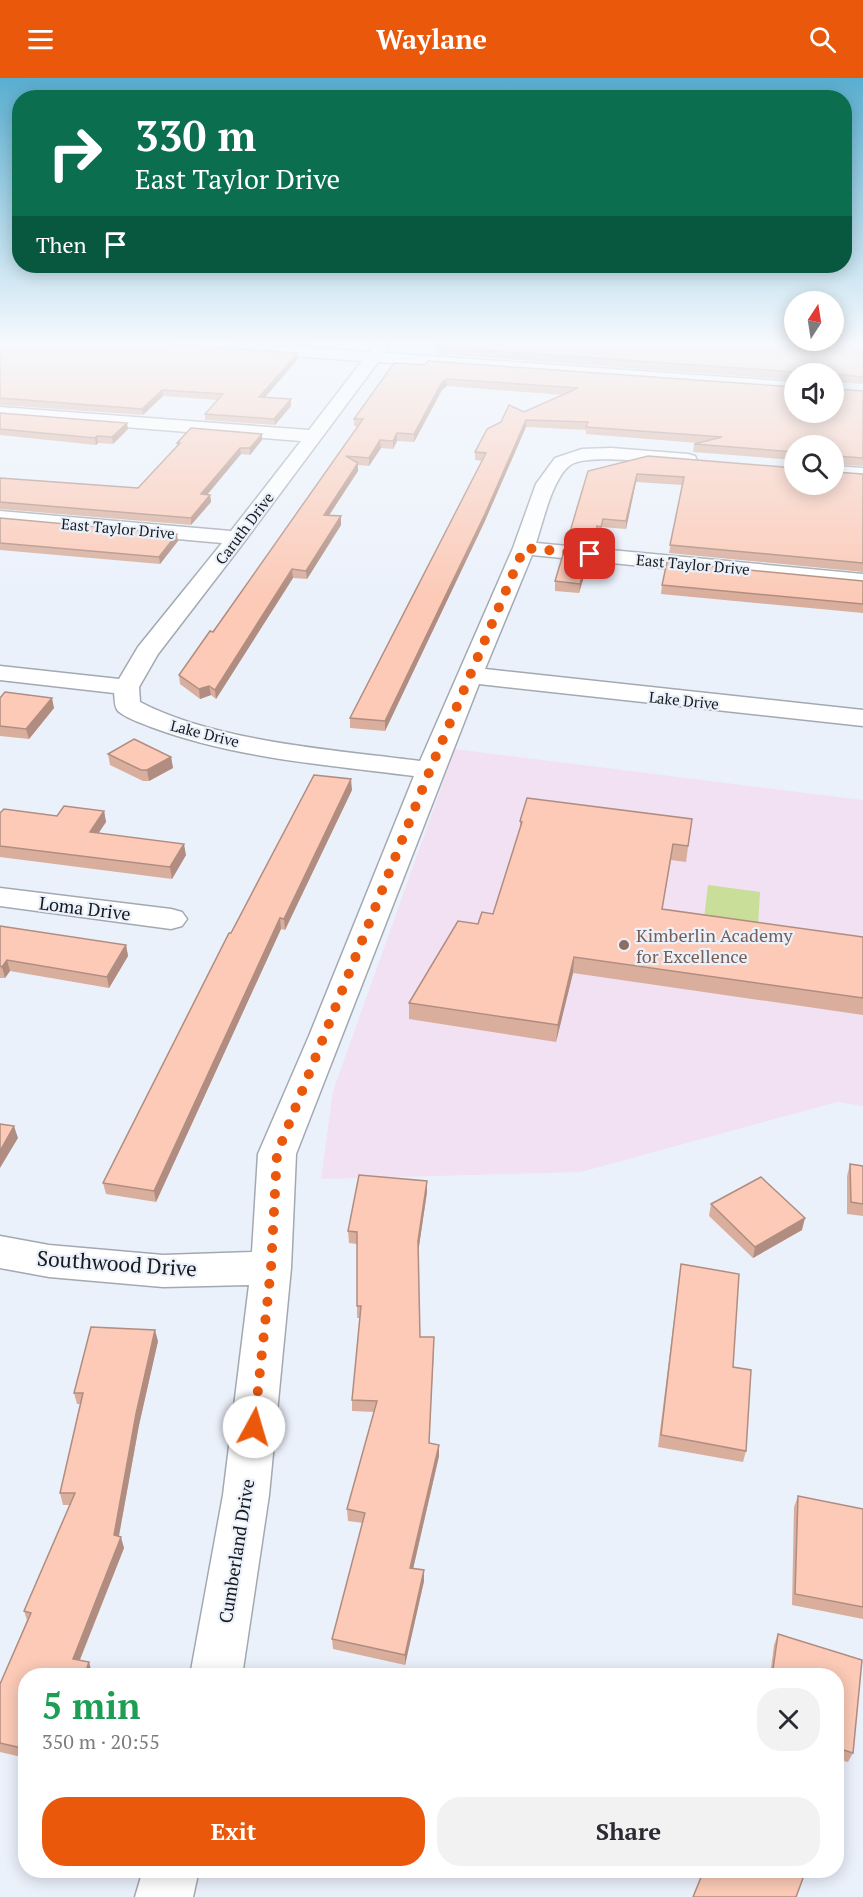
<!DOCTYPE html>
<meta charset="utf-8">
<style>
:root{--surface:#fff;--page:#f2f2f3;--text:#2b2b33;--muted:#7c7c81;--accent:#ea580c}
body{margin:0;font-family:"PT Serif",serif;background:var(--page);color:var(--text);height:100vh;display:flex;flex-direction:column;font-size:22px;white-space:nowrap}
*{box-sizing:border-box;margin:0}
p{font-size:20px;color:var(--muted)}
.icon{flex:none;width:33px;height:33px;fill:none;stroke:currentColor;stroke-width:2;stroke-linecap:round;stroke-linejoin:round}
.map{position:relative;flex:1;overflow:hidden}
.details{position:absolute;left:18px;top:1590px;width:826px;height:210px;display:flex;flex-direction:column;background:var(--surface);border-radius:24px;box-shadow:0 3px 15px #0003}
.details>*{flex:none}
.top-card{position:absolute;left:12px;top:12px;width:840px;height:183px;border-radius:24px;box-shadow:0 3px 15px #0003;background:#0b6e4f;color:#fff;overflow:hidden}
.needle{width:39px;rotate:12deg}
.fabs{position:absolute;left:784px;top:213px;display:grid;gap:12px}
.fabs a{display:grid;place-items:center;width:60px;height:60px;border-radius:50%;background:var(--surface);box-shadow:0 3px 15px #0003;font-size:30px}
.pin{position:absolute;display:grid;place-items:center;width:51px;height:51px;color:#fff;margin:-26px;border-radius:12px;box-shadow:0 3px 9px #0006}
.me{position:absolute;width:66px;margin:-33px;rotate:6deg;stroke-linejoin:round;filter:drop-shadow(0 0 4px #0008)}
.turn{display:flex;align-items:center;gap:21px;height:126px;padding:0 24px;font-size:27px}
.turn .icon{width:78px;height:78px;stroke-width:2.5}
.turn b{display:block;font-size:42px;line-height:51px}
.then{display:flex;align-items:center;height:57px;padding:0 24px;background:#0003;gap:12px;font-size:22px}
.round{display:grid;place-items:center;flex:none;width:63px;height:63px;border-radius:24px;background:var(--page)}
.head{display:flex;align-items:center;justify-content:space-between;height:102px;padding:0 24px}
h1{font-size:36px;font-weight:700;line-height:45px;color:#1e9e55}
.action{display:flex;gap:12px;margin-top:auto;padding:12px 24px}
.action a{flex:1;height:69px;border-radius:24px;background:var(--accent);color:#fff;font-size:24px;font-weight:700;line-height:69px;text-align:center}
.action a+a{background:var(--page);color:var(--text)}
header{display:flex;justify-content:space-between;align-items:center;height:78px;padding:0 24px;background:var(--accent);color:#fff;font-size:27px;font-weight:700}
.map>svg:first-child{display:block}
</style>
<header><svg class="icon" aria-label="menu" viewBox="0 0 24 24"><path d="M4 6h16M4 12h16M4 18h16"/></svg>Waylane<svg class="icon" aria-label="search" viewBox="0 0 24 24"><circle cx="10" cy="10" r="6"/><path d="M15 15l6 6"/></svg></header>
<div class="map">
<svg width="863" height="1819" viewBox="0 0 863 1819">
<rect width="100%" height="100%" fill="#ebf1fb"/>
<path fill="#f1e1f3" d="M455,671l408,51v306l-26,-4 -256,70 -260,7 12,-88z"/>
<path fill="#c8de99" d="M708,807l52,7 -2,34 -54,-7z"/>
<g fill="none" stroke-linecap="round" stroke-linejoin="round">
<g stroke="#a3a9b1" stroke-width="3">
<g id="minor">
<path d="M150,264h72l147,10 8,-10h14l-6,11 410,29v10l-417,-30 -134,180 -86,112 -19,33 1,15c76,40 196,48 280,59l93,-213 23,-64 19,-26 27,-9 29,-1 77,6 7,2 2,4 -2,4 -7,2c-24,-2 -102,-14 -119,0 -17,14 -26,56 -33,77l327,31v14l-331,-33 -47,114 378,41v16l-384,-42 -183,470 -5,114 -22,227 -27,181h-52l33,-181 26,-210 -86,2 -114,-10 -49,-9v-32l49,9 114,10 89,-3 6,-98 51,-118 105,-260c-87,-11 -180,-18 -263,-49 -10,-4 -25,-9 -33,-16 -4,-5 -3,-12 -4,-18l-114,-13v-14l119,13 19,-32 84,-104 -222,-20v-12l231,20 70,-90 -301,-24v-10l309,23 53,-69 -204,-14z"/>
<path d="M834,388l29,2v12l-29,-2z"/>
<path d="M0,810l171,21 11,3 5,7 -5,7 -11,3 -171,-23z"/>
<path d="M143,1792h56l-6,27h-58z"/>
</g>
</g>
<use href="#minor" fill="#fff" fill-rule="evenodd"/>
</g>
<g fill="#d9ae9d">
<path d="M0,264l157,1 141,16 -33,38 26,2v7l-16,19 -70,-5v-6l12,-14 -54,-4 -20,19 -143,-10z"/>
<path d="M252,264h61l-3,4z"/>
<path d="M437,269l426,2v35l-29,-2v-8h-39v6l-358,-26z"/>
<path d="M425,287l438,26v75l-29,-2 -39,-18v14l-102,-8 1,-8 4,-1 -112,-9v-4l-60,-3 -42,96 -99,208 -35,-3v-10l132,-257 -7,-1v-8l49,-40 39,-17 -116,-9 -5,4 -28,52 -17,-1 -4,8 -12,-1 -12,18 -11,-1v6l-29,44 12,10 -34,54 -14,-1 -77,121 -5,-4 -11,4 -20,-15 -1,-9 34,-43 145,-205 -4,-1v-7z"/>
<path d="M0,335l128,16 -15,15 -15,-1 -2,2 -96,-10z"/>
<path d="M262,362l-12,15 -9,-1 -34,40 3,1 1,7 -20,23 -191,-16v-31l138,10 39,-42v-3z"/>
<path d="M588,393l247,1 28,2v98l-194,-19 13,-68 -46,-3 -10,47 -24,-2 -1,8h-4l-4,11 -25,-2 1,-9z"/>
<path d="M0,440l178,23 -18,23 -160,-14z"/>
<path d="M589,475l-1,10 -9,30 -24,-2v-10z"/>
<path d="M863,503v32l-202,-19 1,-9z"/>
<path d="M0,620l54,10 -25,31 -29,-3z"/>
<path d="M108,676l63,3 2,11 -24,13h-6l-33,-16z"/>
<path d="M352,712l-67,140 -4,-1 -125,273 -50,-8 -3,-11 128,-250z"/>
<path d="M104,733l2,11 -8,11 88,22 -14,24 -172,-22v-44l57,3z"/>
<path d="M692,741l-6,43 -15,-2 -9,49 201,28v78l-290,-42 -17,69 -147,-23v-16l69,-79 15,-10 27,-85v-8z"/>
<path d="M0,848l126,19 2,11 -19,32 -99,-17 -5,7h-5z"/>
<path d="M850,1086l13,2v50l-16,-2v-38z"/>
<path d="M427,1114l-9,60 2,85 14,12 -5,94 10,13 -26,112 11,13 -19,84 -72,-16 -1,-10 31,-116 -15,-2 -1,-12 27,-97 -22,-1v-11l8,-82h-3v-74l-8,-1 -1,-12z"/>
<path d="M711,1126l91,26 -49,28 -44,-42z"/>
<path d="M681,1186l65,187 -3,11 -85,-15z"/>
<path d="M158,1263l-19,84 -20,111 5,12 -44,112 12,13 -66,3v82l-26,-6v-68l27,-64 -3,-9 46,-106h-7l-3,-12 20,-89h-3l-3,-11z"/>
<path d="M798,1418l65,13v110l-71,-14 2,-98z"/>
<path d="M778,1556l84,26 -9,93 -5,9 -11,-3v-83h-67l4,-31z"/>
</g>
<g fill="#b08d80">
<path d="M298,275v6l-38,44 -1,-6z"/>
<path d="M447,301v7l-5,4 -28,52v-8l28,-52z"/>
<path d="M162,312l1,6 -20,19 -1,-6z"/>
<path d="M291,321v7l-16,19 -1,-6z"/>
<path d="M526,342v7l-42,96 -99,208v-10z"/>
<path d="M127,345l1,6 -15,15 -1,-7z"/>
<path d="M397,355v8l-4,8v-8z"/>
<path d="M262,356v6l-12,15v-7z"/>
<path d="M97,358l1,7 -2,2 -1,-7z"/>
<path d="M380,362l1,8 -12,18v-8z"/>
<path d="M240,370l1,6 -39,47 -1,-7z"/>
<path d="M358,385v8l-34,52v-8z"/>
<path d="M637,396l-1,8 -10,47v-8z"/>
<path d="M210,417l1,7 -20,23v-7z"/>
<path d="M341,438v9l-34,54 -1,-8z"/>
<path d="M597,448v9l-4,11 1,-8z"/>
<path d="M177,456l1,7 -18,23 -1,-7z"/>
<path d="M589,475l-1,10 -9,30 1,-9z"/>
<path d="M292,491l1,9 -77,121 -1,-9z"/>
<path d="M209,608l2,9 -11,4 -1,-10z"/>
<path d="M52,620l2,10 -25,31 -3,-10z"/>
<path d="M171,679l2,11 -24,13 -2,-11z"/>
<path d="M351,701l1,11 -67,140 -1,-11z"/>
<path d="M104,733l2,11 -14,21 -2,-11z"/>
<path d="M184,766l2,11 -14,24 -2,-12z"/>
<path d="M280,840l1,11 -125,273 -2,-11z"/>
<path d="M126,867l2,11 -19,32 -2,-11z"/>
<path d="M574,879l-1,16 -17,69 2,-17z"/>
<path d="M7,882l3,11 -5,7 -3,-11z"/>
<path d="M14,1048l4,12 -18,30v-17z"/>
<path d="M427,1103v11l-9,61v-12z"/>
<path d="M805,1140l-3,12 -49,28 2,-11z"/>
<path d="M155,1252l3,11 -19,84 -22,121 4,-9 3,11 -48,121 -3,-10 41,-124 22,-121z"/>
<path d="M439,1367v11l-28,122 -1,-10z"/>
<path d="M424,1492v11l-19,84v-10z"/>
<path d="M89,1584l3,11 -1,3h-7z"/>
</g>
<g fill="#fccab7" stroke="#b08d80" stroke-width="1.5">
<path d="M0,264h155l2,1 141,10 -39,44 32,2 -17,20 -69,-5 18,-20 -61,-4 -20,19 -142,-11z"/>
<path d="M440,264h421l1,7h1v28l-28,-3 -1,2v-2h-37l-1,-2 -359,-25z"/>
<path d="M428,283l367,26v25h39v-24l1,1 28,2v67l-27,-2 -2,1v-11h-39v6l-101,-8 28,-7 -136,-10 2,-5 -62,-2 -41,94 -100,207 -35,-3 136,-265 -11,-1 12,-23 14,-7 8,-17 15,7 54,-24 -131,-9 -5,3 -28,52 -17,-1 -4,8 -13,-1 -11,18 -23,-2 12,7 -34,52 17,1 -35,55 -14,-2 -77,121 -6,-4 -10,3 -20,-14 31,-44 3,1 150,-213h-9l40,-56 31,2z"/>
<path d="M0,335l127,10 -15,14 -15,-1 -2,2 -95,-9z"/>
<path d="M191,350l71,6 -12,14h-10l-39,46 9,1 -19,23 -191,-16v-24l138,10 42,-45h-3z"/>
<path d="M648,378l147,12v16h39v-13l1,1 28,2v89l-193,-18 14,-68 -47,-3 -11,47 -23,-2 -2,8 -4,-1 -3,12 -25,-3 19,-64z"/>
<path d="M0,440l177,16 -18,23 -159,-14z"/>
<path d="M564,473l25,2 -9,31 -25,-3z"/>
<path d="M667,484l196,19v23l-201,-19z"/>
<path d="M5,614l47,6 -26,31 -26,-3v-28z"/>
<path d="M134,661l37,18 -24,13h-6l-33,-16z"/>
<path d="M314,697l37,4 -67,140 -4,-1 -126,273 -51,-8 126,-250h2z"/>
<path d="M527,720l165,21 -4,27 -15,-2 -11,65 201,28v61l-289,-41 -16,68 -149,-22 49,-82 20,3 4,-12 11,2 29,-92 -2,-1z"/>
<path d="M64,728l40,5 -14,21 94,12 -14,23 -170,-21v-33l4,-4 53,7z"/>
<path d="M0,848l126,19 -19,32 -100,-17 -5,7 -2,-1z"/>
<path d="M0,1046l14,2 -14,25z"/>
<path d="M850,1086l13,2v38l-12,-2z"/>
<path d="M359,1097l68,6 -9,60 2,96h14l-5,106 10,2 -29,123 14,2 -19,85 -73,-16 33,-126 -18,-4 30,-108 -25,-1 9,-94h-4v-74l-9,-1z"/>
<path d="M761,1099l44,41 -50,29 -44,-43z"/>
<path d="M681,1186l58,10 -6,93 18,3 -5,81 -85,-16z"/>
<path d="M91,1249l64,3 -19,84 -22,121 7,2 -48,122 16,3 -5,14h-58v73l-26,-6v-59l31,-71 -7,-2 51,-118h-15l23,-100h-9z"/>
<path d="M798,1418l65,13v98l-68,-13z"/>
<path d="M778,1556l84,26 -9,93 -16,-5v-72h-65z"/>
<path d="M704,1792h102l-10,27h-103z"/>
</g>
<linearGradient id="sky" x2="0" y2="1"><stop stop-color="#59aed0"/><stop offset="0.51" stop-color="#f6f9fd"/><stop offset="1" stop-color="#f6f9fd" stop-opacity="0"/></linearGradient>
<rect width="863" height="518" fill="url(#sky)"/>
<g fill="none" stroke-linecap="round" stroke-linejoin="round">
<path stroke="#ea580c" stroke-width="10" stroke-dasharray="0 18" d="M254,1349l17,-159 6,-114 153,-384 94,-222 66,6"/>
</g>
<circle fill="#8d6e63" stroke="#ebf1fb" stroke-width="2" cx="624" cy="867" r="6"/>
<g text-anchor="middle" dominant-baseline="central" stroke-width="4.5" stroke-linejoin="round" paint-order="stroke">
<g font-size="15" fill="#171a1d" stroke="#ebf1fb">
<text transform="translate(118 450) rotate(5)">East Taylor Drive</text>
<text transform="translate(244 450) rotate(-53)">Caruth Drive</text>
<text transform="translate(693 486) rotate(5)">East Taylor Drive</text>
<text transform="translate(684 622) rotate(6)">Lake Drive</text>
<text transform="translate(205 655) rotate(14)">Lake Drive</text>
</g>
<g font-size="18" fill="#171a1d" stroke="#ebf1fb">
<text transform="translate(85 830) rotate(7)">Loma Drive</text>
<text transform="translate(236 1473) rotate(-81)">Cumberland Drive</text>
</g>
<g font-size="18" fill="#785e54" stroke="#ebf1fb" text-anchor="start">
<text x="636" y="857">Kimberlin Academy<tspan x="636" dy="21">for Excellence</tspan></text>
</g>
<g font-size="21" fill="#171a1d" stroke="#ebf1fb">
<text transform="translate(117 1185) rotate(4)">Southwood Drive</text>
</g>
</g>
</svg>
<div class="fabs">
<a><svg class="needle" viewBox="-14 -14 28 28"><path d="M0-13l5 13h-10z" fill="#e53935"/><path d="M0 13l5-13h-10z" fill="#7c7c81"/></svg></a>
<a><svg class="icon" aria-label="sound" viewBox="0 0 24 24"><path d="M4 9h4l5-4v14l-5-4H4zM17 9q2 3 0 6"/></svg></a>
<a><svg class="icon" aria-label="search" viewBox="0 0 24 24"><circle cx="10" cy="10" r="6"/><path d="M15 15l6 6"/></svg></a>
</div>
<div class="pin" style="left:590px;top:476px;background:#d93025"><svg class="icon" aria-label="arrive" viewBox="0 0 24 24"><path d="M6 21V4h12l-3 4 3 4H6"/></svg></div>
<svg class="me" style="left:254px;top:1349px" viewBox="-20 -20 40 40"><circle r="19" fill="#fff"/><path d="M0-13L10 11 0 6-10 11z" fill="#ea580c"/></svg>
<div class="top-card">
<div class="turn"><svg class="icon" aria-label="right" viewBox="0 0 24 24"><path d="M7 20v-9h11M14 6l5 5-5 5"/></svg><div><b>330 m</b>East Taylor Drive</div></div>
<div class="then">Then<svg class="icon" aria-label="arrive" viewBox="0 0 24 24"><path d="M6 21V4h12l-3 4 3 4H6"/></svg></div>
</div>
<section class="details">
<div class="head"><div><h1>5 min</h1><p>350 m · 20:55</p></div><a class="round"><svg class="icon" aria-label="close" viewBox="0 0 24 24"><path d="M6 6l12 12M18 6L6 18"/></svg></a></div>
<div class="action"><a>Exit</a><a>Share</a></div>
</section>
</div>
